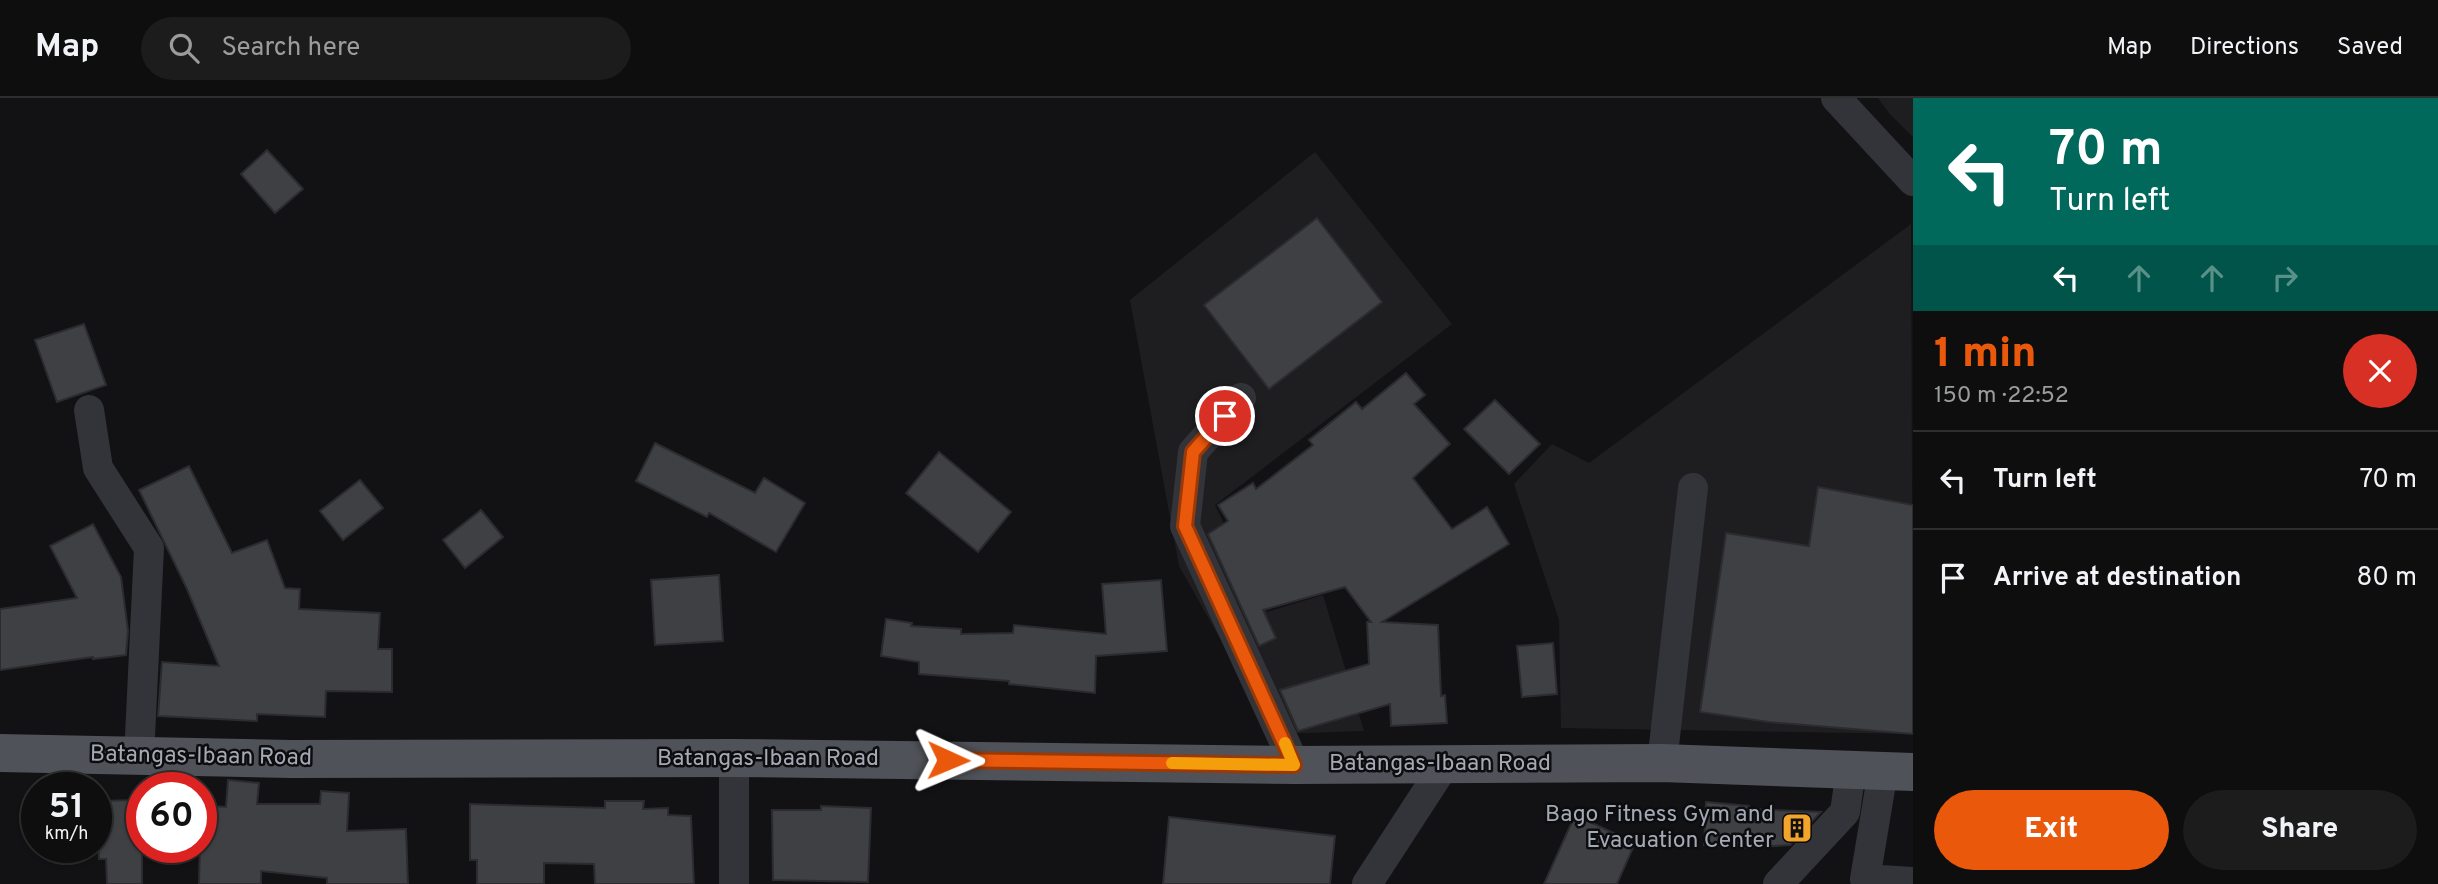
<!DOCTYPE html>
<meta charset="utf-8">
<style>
:root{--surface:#0e0e0f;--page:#1c1c1d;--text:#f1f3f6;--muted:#9b9c9e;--line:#2e2e2f;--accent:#ea580c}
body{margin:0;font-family:Overpass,sans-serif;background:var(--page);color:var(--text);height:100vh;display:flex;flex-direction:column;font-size:26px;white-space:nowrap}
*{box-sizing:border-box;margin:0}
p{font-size:23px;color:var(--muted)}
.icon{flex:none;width:38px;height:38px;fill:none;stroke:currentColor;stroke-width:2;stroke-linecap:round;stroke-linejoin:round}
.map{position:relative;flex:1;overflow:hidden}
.drawer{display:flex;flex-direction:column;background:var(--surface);width:525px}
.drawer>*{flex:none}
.top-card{background:#00695c;color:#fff;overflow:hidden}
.speed{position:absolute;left:21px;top:674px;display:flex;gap:14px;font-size:35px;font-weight:700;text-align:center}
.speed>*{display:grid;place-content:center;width:91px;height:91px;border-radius:50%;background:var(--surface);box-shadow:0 2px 5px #0004,0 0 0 2px var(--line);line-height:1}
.speed small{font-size:18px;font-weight:400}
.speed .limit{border:10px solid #d22;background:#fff;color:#111}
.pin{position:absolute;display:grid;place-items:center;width:60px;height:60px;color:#fff;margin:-30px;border:4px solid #fff;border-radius:50%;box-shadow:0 2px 7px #0007}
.me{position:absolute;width:77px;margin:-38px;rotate:91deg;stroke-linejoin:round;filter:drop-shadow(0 0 5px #0008)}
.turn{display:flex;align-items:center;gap:24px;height:147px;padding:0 21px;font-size:32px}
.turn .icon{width:91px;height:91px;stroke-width:2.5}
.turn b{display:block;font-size:49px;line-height:60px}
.lanes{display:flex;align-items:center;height:66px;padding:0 21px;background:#0003;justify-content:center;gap:35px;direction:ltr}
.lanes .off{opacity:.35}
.round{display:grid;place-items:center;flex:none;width:74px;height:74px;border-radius:37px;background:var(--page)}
.head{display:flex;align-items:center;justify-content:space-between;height:119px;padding:0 21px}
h1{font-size:42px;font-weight:800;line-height:52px;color:var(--accent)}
.cta{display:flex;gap:14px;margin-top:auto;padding:14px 21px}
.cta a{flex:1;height:80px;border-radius:42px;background:var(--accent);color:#fff;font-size:28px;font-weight:800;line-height:80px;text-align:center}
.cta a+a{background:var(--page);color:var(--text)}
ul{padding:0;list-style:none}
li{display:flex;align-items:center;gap:21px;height:98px;padding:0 21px;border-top:2px solid var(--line)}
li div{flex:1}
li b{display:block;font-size:26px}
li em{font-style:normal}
header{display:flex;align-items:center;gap:42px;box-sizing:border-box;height:98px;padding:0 35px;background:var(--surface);border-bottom:2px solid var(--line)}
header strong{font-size:33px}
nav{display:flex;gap:38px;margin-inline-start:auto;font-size:24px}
.search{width:490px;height:63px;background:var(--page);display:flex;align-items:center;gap:18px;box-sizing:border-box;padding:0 24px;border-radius:38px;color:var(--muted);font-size:26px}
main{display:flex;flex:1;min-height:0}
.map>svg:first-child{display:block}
</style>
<header>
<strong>Map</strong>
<div class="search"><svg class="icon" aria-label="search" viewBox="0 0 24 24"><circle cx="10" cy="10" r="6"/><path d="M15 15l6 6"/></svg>Search here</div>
<nav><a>Map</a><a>Directions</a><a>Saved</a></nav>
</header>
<main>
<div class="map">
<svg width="1913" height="786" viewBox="0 0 1913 786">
<rect width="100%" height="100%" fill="#121214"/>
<g fill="#1e1e21">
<path d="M1878,0h35v39l-24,-24z"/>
<path d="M1315,54l137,172 -237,181 52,107 56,-17 41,136 -90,3 -95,-168 -49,-266z"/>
<path d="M1911,126l2,510 -352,-6 -2,-108 -45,-136 38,-40 37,19z"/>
</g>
<g fill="#3e4044" stroke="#2c2c30" stroke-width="2">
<path d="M267,52l36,39 -28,24 -34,-39z"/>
<path d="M1317,120l65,84 -113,87 -65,-84z"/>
<path d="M84,226l22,61 -49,17 -22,-62z"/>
<path d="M1406,275l19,22 -11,9 36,40 -37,34 39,51 35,-22 22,37 -127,78 56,3 3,71 4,-1 2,28 -56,3 -1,-22 -92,27 -18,-41 89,-26 -2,-42h4l-26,-35 -82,23 13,28 -17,8 -51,-112 20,-13 -10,-16 35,-22 3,6 57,-44 -4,-5 47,-38 6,7z"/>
<path d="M1495,302l45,44 -31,30 -45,-45z"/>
<path d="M655,345l100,50 9,-15 41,25 -29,49 -67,-39 -2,4 -71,-36z"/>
<path d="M939,354l72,60 -33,40 -72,-59z"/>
<path d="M189,368l43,87 35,-13 18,48 15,1 -1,20 81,4 -2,36h14v43l-66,-1 -1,26 -68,-3v7l-99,-5 4,-54 57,4 -32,-77 -48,-99z"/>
<path d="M360,382l23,28 -40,32 -23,-29z"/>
<path d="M1818,389l95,18v229l-144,-12 -69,-10 26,-179 83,13z"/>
<path d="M481,412l22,27 -38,31 -22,-28z"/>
<path d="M93,426l28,53 7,54 -2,24 -33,4v-2l-93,13v-61l77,-11 -27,-52z"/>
<path d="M719,477l4,66 -68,4 -4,-65z"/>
<path d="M1161,482l6,71 -71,5 -1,37 -86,-9v-3l-90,-7v-12l-38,-6 5,-37 26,4 -1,3 50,3v5l52,-1 1,-8 92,9 -4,-50z"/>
<path d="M1553,545l4,51 -35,3 -5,-51z"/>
<path d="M228,682l31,3 -2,21h63l1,-13 28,2 -2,38 59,-2 2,55h-81v-6l-66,-7v13h-62l2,-79 25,2z"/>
<path d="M142,702v84h-35l-1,-25h-7l-2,-58z"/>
<path d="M605,703h39l-1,8 25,-1v7l23,1 3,68h-99l-1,-20 -50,-1v21h-67v-24h-7v-56l135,4z"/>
<path d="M1706,704l43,4v3l72,3 -31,33 -48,3 -38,-3z"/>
<path d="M821,708l50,2 -3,74 -95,-2 -1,-70h49z"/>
<path d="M1575,717l60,28 -18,41h-73z"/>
<path d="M1169,719l166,19 -5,48h-167z"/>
</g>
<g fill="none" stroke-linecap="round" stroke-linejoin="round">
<g stroke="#333439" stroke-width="30">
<path d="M1836,0l77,83"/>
<path d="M1241,300l-48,54 -8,74 110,239"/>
<path d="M89,312l9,58 51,80 -10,209"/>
<path d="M1662,665l31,-275"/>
<path d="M1883,673l-18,108 48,3"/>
<path d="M734,786v-126"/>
<path d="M1367,786l78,-120"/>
<path d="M1778,786l67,-72 6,-42"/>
</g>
<path stroke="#4f5258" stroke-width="38" d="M0,655l291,6 443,-1 561,7 367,-2 251,9"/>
</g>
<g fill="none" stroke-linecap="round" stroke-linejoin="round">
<g stroke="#983908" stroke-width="18">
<path id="route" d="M948,662l346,5 -109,-239 8,-74 32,-36"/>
</g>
<use href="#route" stroke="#ea580c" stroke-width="12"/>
<path stroke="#f59e0b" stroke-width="12" d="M1172,665l122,2 -9,-22"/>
</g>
<defs>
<g id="building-square" transform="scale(1.575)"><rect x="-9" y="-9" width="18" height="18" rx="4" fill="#f3a52b" stroke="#0d0d0f"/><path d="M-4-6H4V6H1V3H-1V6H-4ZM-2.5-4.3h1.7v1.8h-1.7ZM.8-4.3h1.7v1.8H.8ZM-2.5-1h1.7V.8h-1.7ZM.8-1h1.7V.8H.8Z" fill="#111"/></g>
</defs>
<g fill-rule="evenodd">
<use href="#building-square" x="1797" y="730"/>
</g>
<g text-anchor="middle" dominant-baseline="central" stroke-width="5" stroke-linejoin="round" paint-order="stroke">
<g font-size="23" fill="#a4aab5" stroke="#0d0d0f">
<text transform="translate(201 659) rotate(1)">Batangas-Ibaan Road</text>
<text x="768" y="661">Batangas-Ibaan Road</text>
<text x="1440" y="666">Batangas-Ibaan Road</text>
</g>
<g font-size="23" fill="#a4aab5" stroke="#0d0d0f" text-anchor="end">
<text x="1774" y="717">Bago Fitness Gym and<tspan x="1774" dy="26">Evacuation Center</tspan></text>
</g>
</g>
</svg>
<div class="speed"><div>51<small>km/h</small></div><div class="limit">60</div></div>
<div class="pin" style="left:1225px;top:318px;background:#d93025"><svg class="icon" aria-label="arrive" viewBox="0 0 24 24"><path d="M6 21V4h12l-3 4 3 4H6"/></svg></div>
<svg class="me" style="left:948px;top:662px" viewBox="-20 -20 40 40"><path d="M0-17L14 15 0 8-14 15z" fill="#ea580c" stroke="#fff" stroke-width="4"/></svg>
</div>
<section class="drawer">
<div class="top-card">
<div class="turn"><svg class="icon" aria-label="left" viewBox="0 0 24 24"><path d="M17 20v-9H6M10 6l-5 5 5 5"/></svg><div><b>70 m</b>Turn left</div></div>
<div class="lanes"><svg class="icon" aria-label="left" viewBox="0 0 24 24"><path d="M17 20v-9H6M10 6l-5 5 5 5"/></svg><svg class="icon off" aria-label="ahead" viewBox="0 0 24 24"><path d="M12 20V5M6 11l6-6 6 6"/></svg><svg class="icon off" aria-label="ahead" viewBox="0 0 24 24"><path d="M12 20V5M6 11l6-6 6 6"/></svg><svg class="icon off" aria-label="right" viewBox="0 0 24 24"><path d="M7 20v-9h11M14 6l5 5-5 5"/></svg></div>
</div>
<div class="head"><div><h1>1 min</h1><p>150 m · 22:52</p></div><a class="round" style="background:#d93025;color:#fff"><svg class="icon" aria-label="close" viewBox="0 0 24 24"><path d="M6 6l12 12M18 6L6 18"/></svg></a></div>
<ul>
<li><svg class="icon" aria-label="left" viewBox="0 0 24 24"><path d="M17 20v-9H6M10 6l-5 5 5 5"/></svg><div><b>Turn left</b></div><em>70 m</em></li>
<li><svg class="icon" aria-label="arrive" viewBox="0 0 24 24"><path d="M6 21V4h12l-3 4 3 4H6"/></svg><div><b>Arrive at destination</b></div><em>80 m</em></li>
</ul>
<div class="cta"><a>Exit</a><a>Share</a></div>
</section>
</main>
